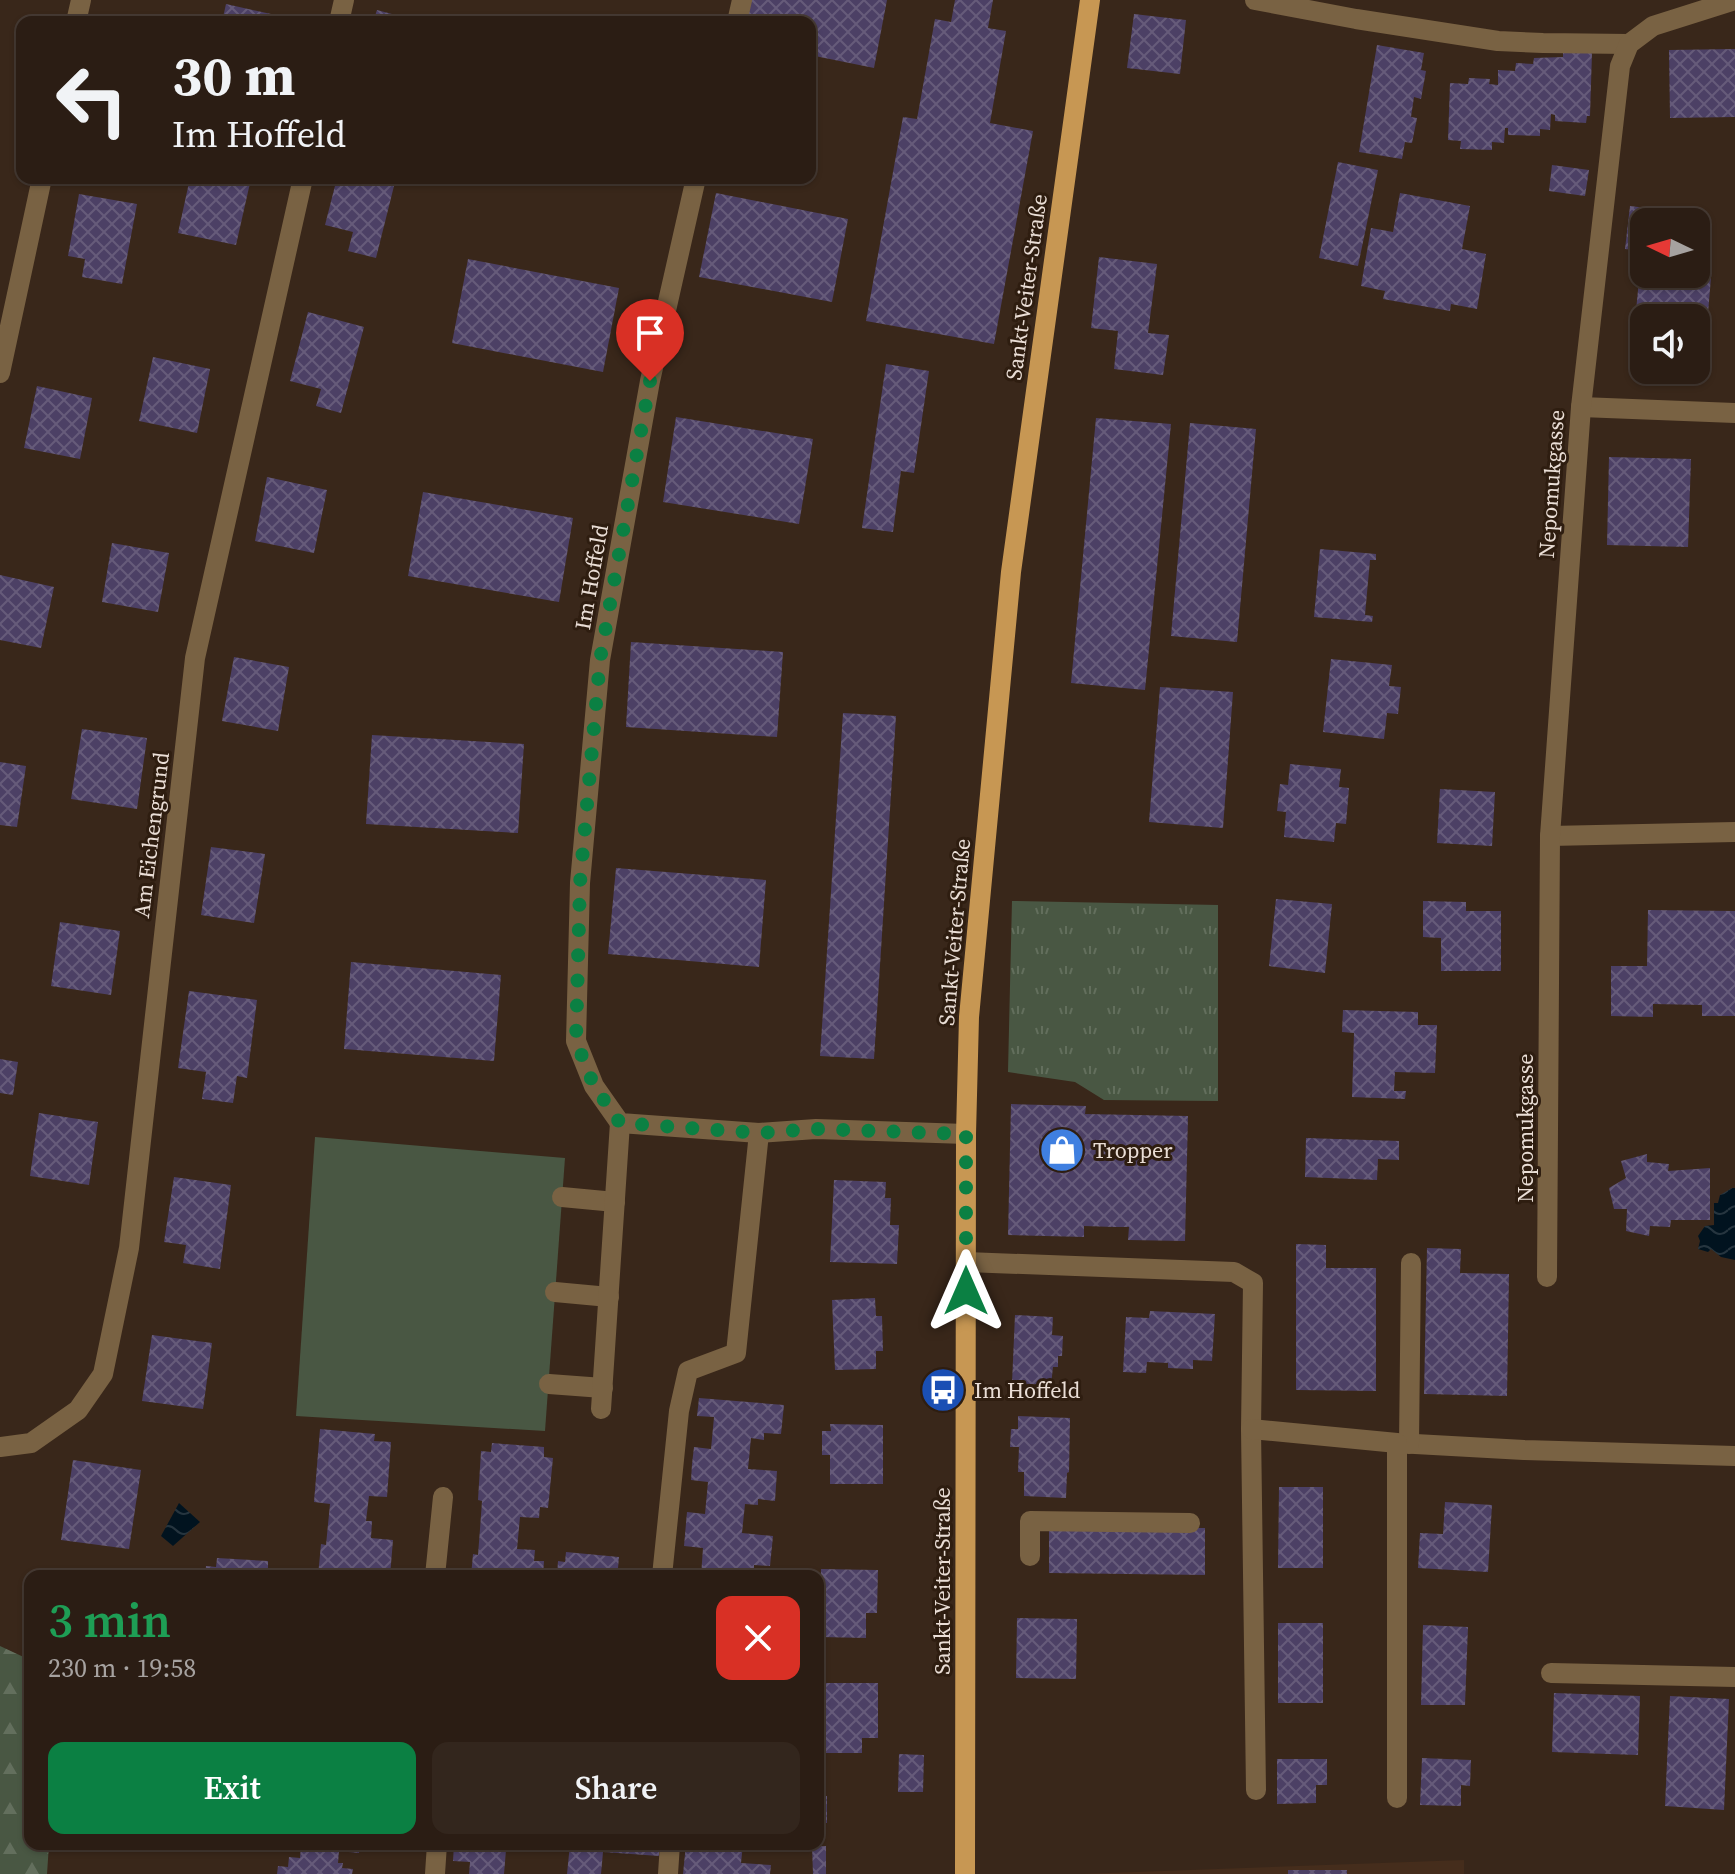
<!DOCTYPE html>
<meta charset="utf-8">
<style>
:root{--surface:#2b1d14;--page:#33261d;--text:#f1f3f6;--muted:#a6a2a0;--line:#473b34;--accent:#0b8043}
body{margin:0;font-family:"Source Serif 4",serif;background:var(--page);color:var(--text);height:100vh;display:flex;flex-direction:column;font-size:30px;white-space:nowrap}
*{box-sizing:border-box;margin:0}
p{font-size:26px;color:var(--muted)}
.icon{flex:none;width:44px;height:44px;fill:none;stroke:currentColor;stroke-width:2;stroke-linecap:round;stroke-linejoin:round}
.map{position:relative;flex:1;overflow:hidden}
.details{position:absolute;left:24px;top:1570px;width:800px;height:280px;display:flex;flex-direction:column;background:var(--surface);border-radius:16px;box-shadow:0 2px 6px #0004,0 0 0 2px var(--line)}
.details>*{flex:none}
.guide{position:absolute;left:16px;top:16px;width:800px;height:168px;border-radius:16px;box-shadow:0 2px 6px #0004,0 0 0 2px var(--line);background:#2b1d14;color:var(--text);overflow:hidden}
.needle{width:52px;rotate:275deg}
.fabs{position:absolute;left:1630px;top:208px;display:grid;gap:16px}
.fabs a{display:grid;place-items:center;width:80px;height:80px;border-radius:16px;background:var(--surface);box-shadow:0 2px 6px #0004,0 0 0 2px var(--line);font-size:40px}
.pin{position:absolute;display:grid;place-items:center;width:68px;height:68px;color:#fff;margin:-82px -34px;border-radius:50% 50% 50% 0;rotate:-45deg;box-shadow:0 0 8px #0007}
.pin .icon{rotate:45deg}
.me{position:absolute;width:88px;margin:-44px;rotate:0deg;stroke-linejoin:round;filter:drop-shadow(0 0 6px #0008)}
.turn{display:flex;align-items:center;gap:28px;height:168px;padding:0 24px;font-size:36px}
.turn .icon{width:104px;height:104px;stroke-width:2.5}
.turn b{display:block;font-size:56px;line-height:68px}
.round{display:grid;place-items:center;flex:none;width:84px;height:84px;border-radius:16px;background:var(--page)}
.summary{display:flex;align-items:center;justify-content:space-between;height:136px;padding:0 24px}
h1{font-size:48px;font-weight:600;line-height:60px;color:#1e9e55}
.cta{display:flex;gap:16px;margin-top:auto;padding:16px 24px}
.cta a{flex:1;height:92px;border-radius:16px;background:var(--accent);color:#fff;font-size:32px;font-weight:600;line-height:92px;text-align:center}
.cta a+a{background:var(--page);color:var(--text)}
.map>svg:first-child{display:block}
</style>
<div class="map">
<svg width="1735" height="1874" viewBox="0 0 1735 1874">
<defs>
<pattern id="grass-tufts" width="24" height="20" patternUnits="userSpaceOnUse" patternTransform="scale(2)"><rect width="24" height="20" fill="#495743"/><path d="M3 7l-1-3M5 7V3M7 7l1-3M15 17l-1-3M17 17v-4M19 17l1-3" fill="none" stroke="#636f5d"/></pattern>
<pattern id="forest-firs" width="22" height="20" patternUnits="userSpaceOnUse" patternTransform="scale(2)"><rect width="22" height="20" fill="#495743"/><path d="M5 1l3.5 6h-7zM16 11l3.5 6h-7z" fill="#636f5d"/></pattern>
<pattern id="water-waves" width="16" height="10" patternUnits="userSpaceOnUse" patternTransform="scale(2)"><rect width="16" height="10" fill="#01131f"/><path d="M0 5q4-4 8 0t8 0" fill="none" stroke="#26353f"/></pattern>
<pattern id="building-cross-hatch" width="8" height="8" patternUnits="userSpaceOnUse" patternTransform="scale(2)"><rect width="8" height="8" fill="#4c4065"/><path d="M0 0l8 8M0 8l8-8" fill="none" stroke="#665b7a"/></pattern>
</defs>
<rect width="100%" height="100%" fill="#39271a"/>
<path fill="#452d1c" d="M1464,1860v14h-383z"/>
<path fill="url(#grass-tufts)" d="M1012,901l206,4v196l-114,-1 -29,-18 -67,-10z"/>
<path fill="url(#forest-firs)" d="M0,1646l30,14v184h19l-2,30h-47z"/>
<path fill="#495743" d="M315,1137l250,21 -20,273 -249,-15z"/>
<g fill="url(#water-waves)">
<path d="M1732,1188h3v72l-14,-3 -10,-8 -3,3 -10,-3 2,-8 -2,-5 7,-10 9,-1v-22h4l2,-8z"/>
<path d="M179,1503l21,19 -27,24 -12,-10z"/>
</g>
<g fill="url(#building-cross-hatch)">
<path d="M750,0h137l-13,68 -64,-13v-33h-65z"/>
<path d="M955,0h38l-5,28 18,3 -16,92 43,8 -39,213 -128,-23 37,-204 14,2 18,-100 16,3z"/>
<path d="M226,4l63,14 -1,4h-66z"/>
<path d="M377,10l41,11v1h-45z"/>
<path d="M114,14l36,6v2h-37z"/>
<path d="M1134,14l52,6 -6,54 -53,-6z"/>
<path d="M1377,45l47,8 -3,17 5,1 -5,28 -7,-2 -3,20 6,1 -5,25 -7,-1 -3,17 -43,-7z"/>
<path d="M1735,49v68l-65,1 -1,-68z"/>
<path d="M1563,52l29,1 -2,63h-3l-1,7 -31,-2v-6l-4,-1 -1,16 -10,-1v7l-32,-1v-7h-3l-1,15 -12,-1v8l-32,-1 1,-8 -13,-1 2,-57 18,1 1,-6 21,1 -1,5 9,1v-15l17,1 1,-8 17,1 1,-6 29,-1z"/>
<path d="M1338,162l40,8 -20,96 -39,-8z"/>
<path d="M1552,165l37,5 -4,26 -36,-5z"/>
<path d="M190,178h39l21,5 -14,62 -58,-12z"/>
<path d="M337,178h59l-20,80 -28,-7 5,-19 -28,-7z"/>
<path d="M716,193l132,26 -16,83 -133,-25z"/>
<path d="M1400,193l70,13 -8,43 24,5 -9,55 -26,-5 -1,7 -67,-12 2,-8 -24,-5 10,-58 22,4z"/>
<path d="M79,194l58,10 -15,80 -40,-7 3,-18 -17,-3z"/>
<path d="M1630,206l50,6 -1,10h-35v29l-19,-2z"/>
<path d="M1099,257l58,7 -9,69 21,2 -6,40 -49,-6 4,-38 -27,-3z"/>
<path d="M468,259l151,29 -16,84 -151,-29z"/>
<path d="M1641,259l3,1v14h52v-10l16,2 -7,82h-9v-30h-52v25l-11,-1z"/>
<path d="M308,312l56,15 -23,86 -25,-7 5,-17 -31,-8z"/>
<path d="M153,357l57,12 -13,64 -58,-12z"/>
<path d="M886,364l43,7 -15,102 -13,-2 -8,61 -31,-4z"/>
<path d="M37,386l55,12 -12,61 -56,-11z"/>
<path d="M676,417l137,22 -14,85 -136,-22z"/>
<path d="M1096,418l75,6 -26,266 -74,-7z"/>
<path d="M1190,423l66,6 -19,213 -66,-6z"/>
<path d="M1609,457l82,2 -3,88 -81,-2z"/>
<path d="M267,477l60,13 -13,63 -59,-12z"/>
<path d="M423,492l150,26 -14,84 -151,-26z"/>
<path d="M112,543l57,10 -11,59 -56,-10z"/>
<path d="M1320,549l56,5v6h-6l-5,55 8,1 -1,6 -58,-5z"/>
<path d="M0,575l54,12 -13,61 -41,-8z"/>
<path d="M631,642l152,10 -6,85 -151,-10z"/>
<path d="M234,657l55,10 -11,64 -56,-10z"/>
<path d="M1331,659l61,6 -3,21 12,1 -3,27 -11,-1 -3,26 -61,-7z"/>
<path d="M1160,687l73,5 -10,136 -74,-6z"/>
<path d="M843,713l53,3 -22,343 -54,-3z"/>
<path d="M82,729l65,9 -10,71 -66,-10z"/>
<path d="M372,735l152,9 -6,89 -152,-9z"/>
<path d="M0,762l26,4 -9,61 -17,-2z"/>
<path d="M1290,764l51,5 -2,18 10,1 -3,36 -10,-1 -2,19 -50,-5 2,-25 -9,-1 3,-27 8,1z"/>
<path d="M1440,789l55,3 -3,54 -55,-3z"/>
<path d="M211,847l54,7 -11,69 -53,-8z"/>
<path d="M616,868l150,12 -7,87 -151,-13z"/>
<path d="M1276,899l56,5 -7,69 -56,-7z"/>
<path d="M1423,901l43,1v9h35v60h-60v-33l-18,-1z"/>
<path d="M1648,910l87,1v105h-33v-11l-49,-1v13l-42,-1v-50h36z"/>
<path d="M60,922l60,9 -9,64 -60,-9z"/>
<path d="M351,962l150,13 -7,86 -150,-12z"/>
<path d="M189,991l68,9 -10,78 -10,-2 -4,27 -31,-4 4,-27 -28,-4z"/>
<path d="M1343,1010l75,2v13h19l-2,48 -40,-1 -1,19h12l-1,8 -53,-2 2,-64 -12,-1z"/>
<path d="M0,1059l18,3 -5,33 -13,-2z"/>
<path d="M1011,1104l75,2 -1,8 103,2 -3,125 -57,-1 1,-13h-16l-29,-1v11l-76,-2z"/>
<path d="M39,1113l59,9 -9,63 -59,-9z"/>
<path d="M1306,1138l93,3v19l-21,-1 -1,21 -72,-3z"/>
<path d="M1647,1154v8l22,2 -1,7 42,-3v52h-39l-1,7 -20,-1 -1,10 -23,-5 1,-22h-13l-5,-21 17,-10 -5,-17z"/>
<path d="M174,1177l57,8 -11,84 -37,-6 3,-18 -22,-3z"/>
<path d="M834,1180l52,2 -1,16h6l-1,27h9l-2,39 -67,-2z"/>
<path d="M1296,1244l30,1v23h50v123l-80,-1z"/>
<path d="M1427,1248l34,1 -1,24 49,1 -2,122 -83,-2z"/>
<path d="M875,1298l1,18h6l1,35h-7v18l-41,1 -3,-70z"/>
<path d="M1150,1311l65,3 -3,47 -19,-1v9l-25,-1v-5l-21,-1 -1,11 -23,-1 3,-55 23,1z"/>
<path d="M1015,1315l38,2 -1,18 11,1 -1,20h-4v11h-5l-2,18 -39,-2z"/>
<path d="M152,1335l60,8 -9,66 -61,-8z"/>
<path d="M699,1398l85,7 -3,29 -17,-1v7l-13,-2 -3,31 29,2 -2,30 -17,-2v6l-13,-1 -3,29 31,3 -3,30 -16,-1v6l-13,-1 -1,6h-39l2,-28 -19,-2 3,-34 18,2 3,-32 -17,-2 1,-16 2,-17 17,2 3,-32 -17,-1z"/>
<path d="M1018,1416l52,2 -1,54 -2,1 -1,25 -42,-2v-24h-6l1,-25h-9l1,-18h7z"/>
<path d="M830,1424l53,1v59h-53v-29h-8v-24h9z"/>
<path d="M320,1429l55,5 -1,7 17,1 -4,55 -18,-1 -3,25h6l-1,17 22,2 -3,36h-72l3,-32 5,1 4,-41 -16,-2z"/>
<path d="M492,1443l52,4v10l9,1 -5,50 -8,-1 -1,11 -19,-1 -3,32 18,1 -1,11h10l-1,15h-72l2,-22 5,1 2,-26 2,-28 -4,-1 3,-49 10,1z"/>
<path d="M73,1460l68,10 -12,79 -68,-9z"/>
<path d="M1279,1487h44v81h-45z"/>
<path d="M1445,1502l47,3 -4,67 -70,-4 2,-35 23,1z"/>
<path d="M1049,1527l156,1v47l-156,-2z"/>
<path d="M566,1552l53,5 -1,11 11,1v7h-72l1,-15 7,1z"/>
<path d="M217,1558l51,3v11h12l-1,4h-74l1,-10 10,1z"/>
<path d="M821,1569l57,1 -1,43h-11v25l-46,-1z"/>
<path d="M1017,1618l60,1 -1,60 -60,-1z"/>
<rect x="1278" y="1623" width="45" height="80"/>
<path d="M1423,1625l45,2 -3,78h-44z"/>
<path d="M821,1683h57v55h-16v15h-41z"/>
<path d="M1554,1693l86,3 -2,59 -86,-3z"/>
<path d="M1670,1696l59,3 -5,111 -59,-4z"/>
<path d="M899,1754l25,1 -1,37h-25z"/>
<path d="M1422,1758l49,2 -1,26 -9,-1v21l-41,-1z"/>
<path d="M1277,1759h50v26h-11v18l-39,1z"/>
<rect x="818" y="1796" width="9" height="27"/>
<path d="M301,1844h59l-1,9 -20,-2 -1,12h5l-1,5 11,1 -1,5h-75l1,-8 10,1 1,-10 11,1z"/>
<path d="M454,1844h33v4l19,2 -2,24h-35l1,-12 -17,-1z"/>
<path d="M570,1844h90l-1,12 -56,-4 -2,22h-34z"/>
<path d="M686,1844h57l-2,19 30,2 -1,9h-87z"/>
<path d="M826,1846v28h-13l-1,-27z"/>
<rect x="1288" y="1870" width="59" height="4"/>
</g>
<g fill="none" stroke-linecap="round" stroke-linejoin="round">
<g stroke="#796243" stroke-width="20">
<path d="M1255,0l101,19 142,22 45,2 86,1"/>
<path d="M76,22l5,-22"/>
<path d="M339,22l5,-22"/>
<path d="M737,22l5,-22"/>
<path d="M696,178l-46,203 -50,279 -20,223 -4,158 18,45 26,37 139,10 57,-4 150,5"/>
<path d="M0,373l42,-195"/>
<path d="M1581,407l154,6"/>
<path d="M1550,836l185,-4"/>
<path d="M562,1197l53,5"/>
<path d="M966,1262l268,10 19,11 -2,146 5,361"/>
<path d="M1547,1277l3,-441 31,-429 39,-341 9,-22 24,-18 82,-26"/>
<path d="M555,1292l54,5"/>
<path d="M549,1384l54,4"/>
<path d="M601,1409l19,-286"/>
<path d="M1251,1429l146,14 127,7 211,6"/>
<path d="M1409,1444l2,-181"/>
<path d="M0,1447l31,-4 47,-33 25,-36 26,-126 66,-590 108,-480"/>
<path d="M1030,1556v-35l160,2"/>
<path d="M435,1576l8,-79"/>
<path d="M662,1576l17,-165 9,-40 48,-18 23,-220"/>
<path d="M1551,1673l184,4"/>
<path d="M1397,1798v-355"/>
<path d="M435,1874l2,-30"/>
<path d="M668,1874l2,-30"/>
</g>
<path stroke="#c79753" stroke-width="20" d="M965,1874l1,-740 3,-117 42,-445 79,-572"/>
</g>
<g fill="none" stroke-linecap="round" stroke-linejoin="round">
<path stroke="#0b8043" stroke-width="14" stroke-dasharray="0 25.2" d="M650,381l-50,279 -20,223 -4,158 18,45 26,37 139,10 57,-4 150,5v157"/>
</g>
<defs>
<g id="shop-disc" transform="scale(2.3)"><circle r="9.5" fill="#3f7fe0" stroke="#2e1d10"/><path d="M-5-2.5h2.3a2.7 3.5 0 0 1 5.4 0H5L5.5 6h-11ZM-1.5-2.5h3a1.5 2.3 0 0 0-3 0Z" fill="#fff"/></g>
<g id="bus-disc" transform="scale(2.3)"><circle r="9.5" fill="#1a4fb4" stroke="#2e1d10"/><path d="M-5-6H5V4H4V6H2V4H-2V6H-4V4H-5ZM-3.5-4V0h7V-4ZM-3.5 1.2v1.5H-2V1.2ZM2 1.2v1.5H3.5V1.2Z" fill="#fff"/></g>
</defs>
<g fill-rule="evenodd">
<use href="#shop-disc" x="1062" y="1150"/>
<use href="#bus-disc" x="943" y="1390"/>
</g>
<g text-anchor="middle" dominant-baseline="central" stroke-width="6" stroke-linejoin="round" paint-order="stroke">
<g font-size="22" fill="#eaded6" stroke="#2e1d10">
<text transform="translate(1026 287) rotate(-82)">Sankt-Veiter-Straße</text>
<text transform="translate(1551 484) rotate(-86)">Nepomukgasse</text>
<text transform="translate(591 577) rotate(-80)">Im Hoffeld</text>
<text transform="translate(151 835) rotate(-83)">Am Eichengrund</text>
<text transform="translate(954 932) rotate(-85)">Sankt-Veiter-Straße</text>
<text transform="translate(1525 1128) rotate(-90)">Nepomukgasse</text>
<text transform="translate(942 1581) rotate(-90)">Sankt-Veiter-Straße</text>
</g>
<g font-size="22" fill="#eaded6" stroke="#2e1d10" text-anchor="start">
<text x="1093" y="1150">Tropper</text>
<text x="974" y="1390">Im Hoffeld</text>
</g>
</g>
</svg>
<div class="fabs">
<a><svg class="needle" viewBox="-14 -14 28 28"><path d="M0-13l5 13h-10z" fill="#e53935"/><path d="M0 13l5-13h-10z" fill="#a6a2a0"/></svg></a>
<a><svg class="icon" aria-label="sound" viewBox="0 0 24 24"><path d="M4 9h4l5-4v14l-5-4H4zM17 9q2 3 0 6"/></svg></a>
</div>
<div class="pin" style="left:650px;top:381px;background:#d93025"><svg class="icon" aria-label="arrive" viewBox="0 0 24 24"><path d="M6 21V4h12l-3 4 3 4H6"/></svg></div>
<svg class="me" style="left:966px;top:1291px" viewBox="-20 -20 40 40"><path d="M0-17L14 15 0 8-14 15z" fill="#0b8043" stroke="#fff" stroke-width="4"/></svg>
<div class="guide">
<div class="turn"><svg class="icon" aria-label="left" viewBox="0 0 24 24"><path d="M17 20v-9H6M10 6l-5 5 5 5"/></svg><div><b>30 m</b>Im Hoffeld</div></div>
</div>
<section class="details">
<div class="summary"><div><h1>3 min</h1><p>230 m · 19:58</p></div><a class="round" style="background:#d93025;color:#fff"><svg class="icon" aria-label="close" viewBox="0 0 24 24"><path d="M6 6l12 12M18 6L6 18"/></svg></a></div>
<div class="cta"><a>Exit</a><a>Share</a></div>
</section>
</div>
